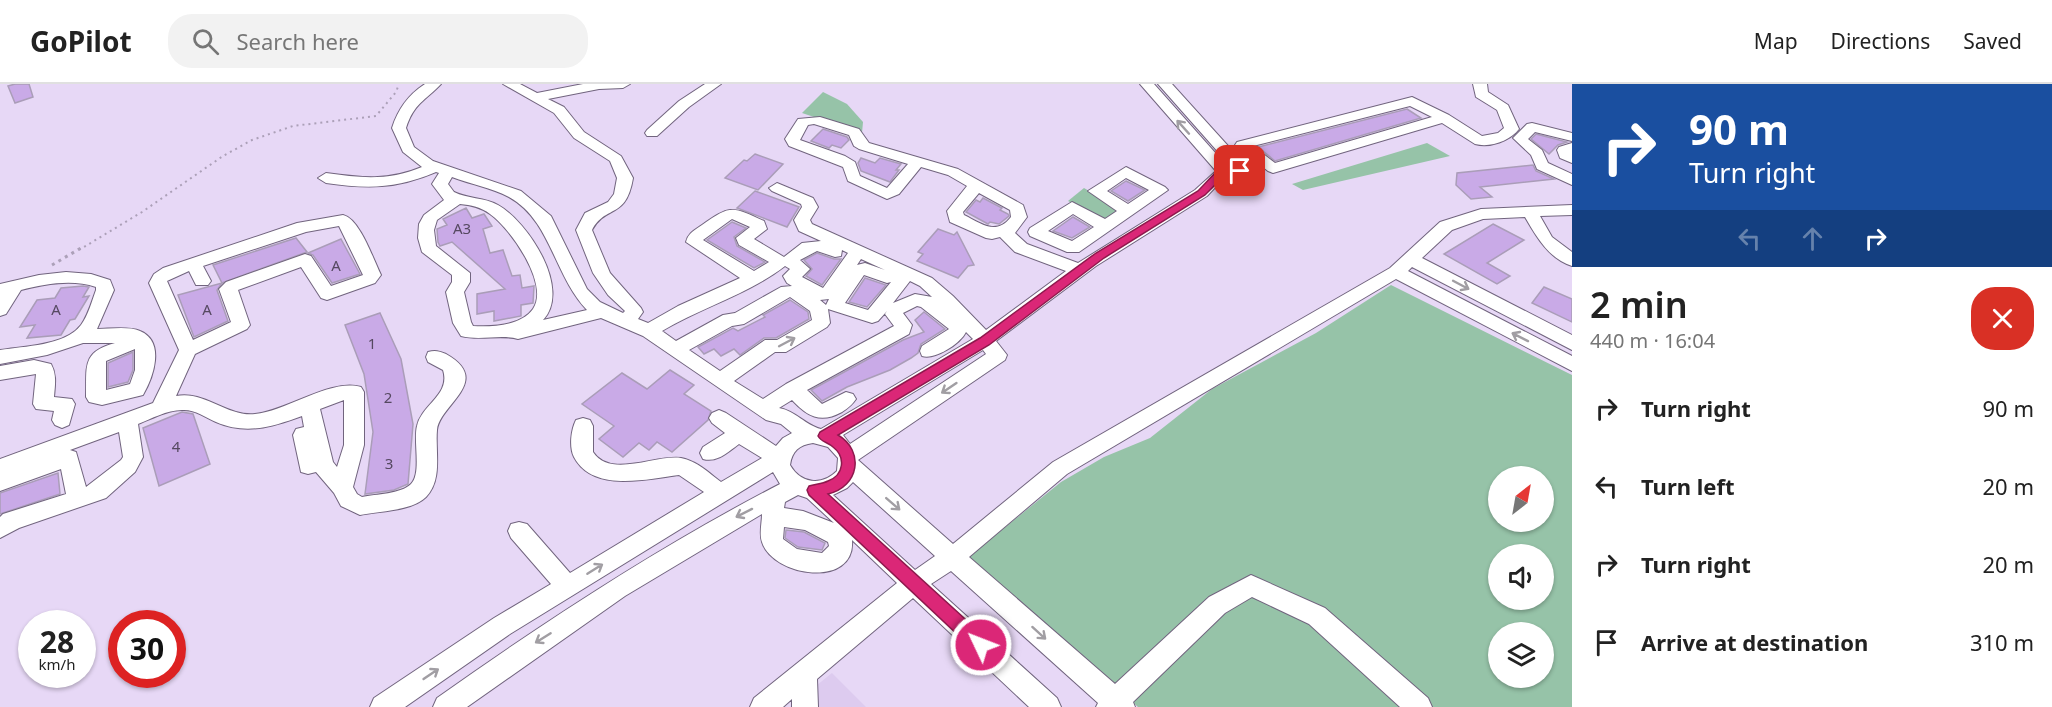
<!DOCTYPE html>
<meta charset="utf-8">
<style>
:root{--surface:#fff;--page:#f2f2f2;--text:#222;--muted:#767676;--line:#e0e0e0}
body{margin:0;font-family:"Noto Sans",sans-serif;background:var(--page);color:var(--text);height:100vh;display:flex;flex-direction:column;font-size:22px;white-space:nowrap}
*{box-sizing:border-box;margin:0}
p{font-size:20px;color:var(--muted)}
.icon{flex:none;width:33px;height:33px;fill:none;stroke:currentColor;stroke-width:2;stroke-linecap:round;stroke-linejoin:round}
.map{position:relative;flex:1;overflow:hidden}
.drawer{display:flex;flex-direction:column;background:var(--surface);width:480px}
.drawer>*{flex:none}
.banner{background:#1a4fa0;color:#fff;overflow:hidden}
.needle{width:39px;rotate:31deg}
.fabs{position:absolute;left:1488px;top:382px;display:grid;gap:12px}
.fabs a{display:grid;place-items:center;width:66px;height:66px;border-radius:50%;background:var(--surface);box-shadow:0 2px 4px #0004;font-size:30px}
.speed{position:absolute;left:18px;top:526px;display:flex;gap:12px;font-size:30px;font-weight:700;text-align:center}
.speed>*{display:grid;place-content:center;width:78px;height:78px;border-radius:50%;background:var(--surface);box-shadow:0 2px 4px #0004;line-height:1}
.speed small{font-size:15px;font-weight:400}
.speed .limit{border:9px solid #d22;background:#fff;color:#111}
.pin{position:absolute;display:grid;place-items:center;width:51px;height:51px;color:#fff;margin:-26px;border-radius:12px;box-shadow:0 3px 9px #0006}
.me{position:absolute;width:66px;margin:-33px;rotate:313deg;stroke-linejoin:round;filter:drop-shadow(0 0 4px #0008)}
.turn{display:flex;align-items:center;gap:21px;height:126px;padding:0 18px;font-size:27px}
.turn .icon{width:78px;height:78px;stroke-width:2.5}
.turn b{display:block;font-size:42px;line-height:51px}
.lanes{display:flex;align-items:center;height:57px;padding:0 18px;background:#0003;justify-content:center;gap:30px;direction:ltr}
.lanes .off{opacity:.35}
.round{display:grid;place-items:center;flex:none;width:63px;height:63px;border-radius:24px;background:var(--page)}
.summary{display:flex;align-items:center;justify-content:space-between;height:102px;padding:0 18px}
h1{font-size:36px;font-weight:600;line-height:45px}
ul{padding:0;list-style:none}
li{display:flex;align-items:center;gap:18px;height:78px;padding:0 18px}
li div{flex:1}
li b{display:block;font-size:22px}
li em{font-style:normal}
header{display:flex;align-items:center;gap:36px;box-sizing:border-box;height:84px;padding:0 30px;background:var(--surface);border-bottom:2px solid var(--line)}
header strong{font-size:28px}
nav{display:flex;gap:33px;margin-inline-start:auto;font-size:21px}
.search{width:420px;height:54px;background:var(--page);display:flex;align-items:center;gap:15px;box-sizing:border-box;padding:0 21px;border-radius:24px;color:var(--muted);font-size:22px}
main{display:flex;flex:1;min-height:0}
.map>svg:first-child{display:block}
</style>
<header>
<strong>GoPilot</strong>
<div class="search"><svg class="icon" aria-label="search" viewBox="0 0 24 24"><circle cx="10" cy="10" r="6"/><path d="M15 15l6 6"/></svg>Search here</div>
<nav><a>Map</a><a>Directions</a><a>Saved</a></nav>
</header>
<main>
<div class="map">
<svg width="1572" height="623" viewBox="0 0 1572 623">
<rect width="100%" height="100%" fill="#e7d8f6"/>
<path fill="#ddcbef" d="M832,589l34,34h-76z"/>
<g fill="#96c3a8" fill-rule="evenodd">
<path d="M823,8l24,12 16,18 -1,11 -60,-20z"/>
<path d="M1427,59l23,13 -147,34 -11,-6z"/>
<path d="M1084,104l37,22 -14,11 -39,-20z"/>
<path d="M1391,201l181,90v332h-434l-171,-149 94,-76 43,-25 46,-19 62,-49 104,-56zM1498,393h46v45h-46zM1498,471h46v45h-46zM1498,549h46v45h-46z"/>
</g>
<g fill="#c9aae7" stroke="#aa9db8" stroke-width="1.5">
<path d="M15,0h14l4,13 -18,6 -7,-17z"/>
<path d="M1407,25l14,9 -146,43 -17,-14z"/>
<path d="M823,45l24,8 2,3 -8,8 -9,-3 -3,3 -18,-7z"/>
<path d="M1536,50l31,8 -9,3 -9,9 -18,-15z"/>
<path d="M755,70l28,10 -25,26 -33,-12 19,-18 3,1z"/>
<path d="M861,74l14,5 5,-5 21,6 -5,6h3l-9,12 -29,-11 -3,-8z"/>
<path d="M1533,81l3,6 18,8 -74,8 12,10 -21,2 -15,-14 1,-12z"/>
<path d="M1126,97l19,9 -17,11 -17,-10z"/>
<path d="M755,107l44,16 -12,20 -50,-19z"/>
<path d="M983,114l19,10 -2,2 8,4 1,2 -10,8 -9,-2 -2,2 -22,-12 10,-12 4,2z"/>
<path d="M466,124l6,10 12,-4 8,12 -9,3 7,24 13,-3 9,26 8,-1 2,13 12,-2 -1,17 -12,2v11l-27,5v-10l-17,3v-20l28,-5 -53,-47 -12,4 -2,-4 -1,-13 10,-4 -4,-6z"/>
<path d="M1073,133l17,10 -18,11 -19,-7z"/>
<path d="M732,138l14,6 -12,9 3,9 28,16 -11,6 -47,-28z"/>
<path d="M1493,140l31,16 -37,23 23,13 -13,8 -53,-30z"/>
<path d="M938,145l16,6 3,-3 17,33 -6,1 -10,12 -41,-17 6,-7 -5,-2z"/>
<path d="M296,154l11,14 -85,31 -9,-18z"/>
<path d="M341,155l19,35 -28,9 -19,-28 -5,-2z"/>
<path d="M817,169l17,6h7l-19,26 -16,-9 6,-7 -8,-9z"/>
<path d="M865,194l21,7 -19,22 -18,-5z"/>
<path d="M222,199l-5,7 11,31 -34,16 -16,-42z"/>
<path d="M83,202l6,1 -6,10 6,-1 -14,23 -5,1 -9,15 -34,3 8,-13 -15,2 17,-27 18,-2 6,-10z"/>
<path d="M1544,203l28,12v23l-40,-19z"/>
<path d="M790,216l18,12 1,7 -33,19h-12l-24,17 -6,-6 -13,7 -7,-7 -10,5 -6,-7 35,-19 5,3 27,-14 -2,-2z"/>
<path d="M924,228l21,17 -24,15 -3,9 -7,5 -21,12 -43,17 -25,14 -11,-11 92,-50 21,-8 -9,-12z"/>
<path d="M380,229l21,46 12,65 -5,60 -14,6 -29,4 8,-62 -9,-58 -19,-49z"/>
<path d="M133,268v18l-5,12 -20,5v-24z"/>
<path d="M670,286l24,15 -10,9 27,17 -3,9 -36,32 -15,-10 -8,8 -10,-7 -16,14 -24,-18 15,-13 -32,-22 40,-31 25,16z"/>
<path d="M182,328l11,2 17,50 -51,22 -16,-58z"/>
<path d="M58,389l2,21 -60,20v-21z"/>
<path d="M786,446l18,2 21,11 -3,7 -24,-3 -13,-9z"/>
</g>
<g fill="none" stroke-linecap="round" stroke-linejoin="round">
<g stroke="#71647e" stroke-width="2">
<g id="minor">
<path d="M425,0h16c-16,17 -27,19 -35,44l8,19 19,14 88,30 30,25 36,73 13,13 23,11 2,-2 -17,-16 -15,-22 -17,-43 9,-17 23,-11 6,-8 3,-16 -7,-17 -36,-23 -20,-25 -51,-29h17l17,9 46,-9h47l-7,4 -24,1 -51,10 16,8 20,25 37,24 12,22c-7,42 -27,26 -41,52l18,43 31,35 2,4 -5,7 10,4 30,-17 62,-28 -54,-36c2,-9 9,-12 16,-17 30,-21 30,-18 62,-4l3,8 -13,10 30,18 18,-14 19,-2 -22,-10 -5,-11 8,-13 -1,-3 -29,-13 -3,-3 8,-5 36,15 5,9 -8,13 2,4 120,54 21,18 33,34 80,-59 -51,-19 -15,-15 -8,2 -6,-1 -36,-16 -3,-11 20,-25 -19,-11 -27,-8 -22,27 -12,5 -39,-18 -5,-14 -54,-21 -4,-7 13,-20 22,-2 39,12 10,14 89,26 65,36 4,12 -12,16 12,11 51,19 117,-73 21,-19 -76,-87h14l72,81 3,3 -5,4 3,3 -3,3 -17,18 -111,70 -100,75 11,14 -2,5 -147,100 95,84 100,-82 337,-194 50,-46 41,-13 91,-4v10l-32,1 12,21 20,15v14c-23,-7 -36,-30 -47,-49l-42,2 -31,11 -30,28 150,77v15l-160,-83 -4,4 164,85v15l-176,-92 -329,195 -98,83 146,127 94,-87 42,-22 74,33 103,90 4,9h-32l-91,-83 -57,-27 -27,16 -92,89 2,5h-39l2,-4 -147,-132 -20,13 126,114 4,9h-32l-116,-109 -96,81 1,28h-26v-8l-9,8h-33l4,-9 143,-115 -45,-43c4,49 -79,37 -90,2 -3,-8 0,-19 0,-28l-137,82 -158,111h-34l4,-9c110,-78 223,-152 343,-214l-7,-12 -263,162 -105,73h-35l4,-9 120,-80 57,-34 -40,-46 -3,-7 3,-7 8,-2 8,2 43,49 134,-81 -25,-17c-32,4 -86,18 -105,-18 -5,-10 -3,-27 2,-37l7,-2 7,2 3,6v26c17,27 64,2 88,6 16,3 28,15 40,24l41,-24 -23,-14c-11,8 -22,19 -36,15l-3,-6 3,-6 22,-14 -13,-10 -3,-5 3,-5 7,-3 7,3 50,33 7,-8 9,-5 -11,-9 -15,-4 -123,-84 -42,-18 -83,21c-17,-5 -38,2 -57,-3l-8,-13 -7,-31 6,-10v-7l-30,-23 -4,-14 1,-14 5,-9 20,-15 -12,-16 7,-11 -3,-1c-40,17 -68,17 -110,11l-8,-5 8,-5c35,5 63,8 96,-6l-19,-15 -11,-24c6,-19 16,-33 33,-44zM814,40l35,11 5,11 5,3 49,15 -21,24 -27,-12 -5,-14 -10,-6 -45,-16 8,-15zM452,93c18,7 40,11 57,20 42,23 45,79 78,113l-44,10c29,-31 -15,-98 -45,-115 -14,-8 -31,-6 -44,-13l-6,-8zM979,109l31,17 1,7c-15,19 -29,7 -47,-2l-1,-3zM460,120c11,1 21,3 30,10 20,14 60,70 43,95 -12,17 -42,18 -60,17l-2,-4 -7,-30 6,-10v-9l-34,-27 -2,-16 3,-10zM732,135l18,8 -14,11 3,7 30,17 -15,9 -51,-31zM842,166l6,3 -25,35 -21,-11 8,-8 -10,-9 17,-9 18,6 6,-1zM861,175l24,11 -20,-7 -8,2zM785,182l5,3 -7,7 4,7 5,3 -11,1 -46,26 -12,2 -47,26 -14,-10c40,-24 87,-37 123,-65zM864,191l23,8 4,-1 -23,28 -23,-7zM910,197l10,5 12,11 -17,-3 -22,9zM790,213l20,14 2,9 -35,20h-12l-45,31 -31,-21 43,-24 12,-2zM829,215l-3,6 -6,-5zM917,222l4,1 28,22 -27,17 -2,5 2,5c13,4 38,-12 44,-24l7,7 -152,90c-16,-4 -25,-18 -42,-21l13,-8c15,16 28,24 50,12 6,-4 10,-7 14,-13l-3,-5 -7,-2 -24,12 -15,-14 102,-56 3,-9 -9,-12zM828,225l44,14 6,-2 9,-10 -2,3 9,12 -108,58 -23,15 -29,-18 41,-29h11l41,-25 3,-4zM983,266l3,4 -136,90 -7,-9zM813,359l15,4 10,11 -1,13c-15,15 -36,13 -47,-6 2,-14 9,-20 23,-22zM853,398l82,74 -20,14 -82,-75 14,-7zM798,411l9,3 27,25 -31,-12 -19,-3 1,-6zM784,443l21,3 23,12 1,4 -7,7 -25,-4 -14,-10z"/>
<path d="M705,0h16l-32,23 -32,29h-10l-2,-3 2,-3 32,-29z"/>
<path d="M1158,0h14l57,63 16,22 -3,3h-10l-13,-19z"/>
<path d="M1473,0h14l1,8 20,13 11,24c-9,12 -29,19 -44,15l-33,-21 -169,50 -5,-2 -33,-26 2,-3 175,-45 37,18 33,21 16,-3 6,-5 -7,-18 -21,-13zM1410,22l22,11 -157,46 -22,-17z"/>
<path d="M1532,39l40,10v8l-37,-9 -7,7 14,11 6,13 24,11v11l-35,-16 -6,-14 -18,-17 14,-14z"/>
<path d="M1572,59v20l-12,-5 -3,-8 2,-3z"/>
<path d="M1126,83l39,20 3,3 -89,62h-12l-37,-16 -2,-4 2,-4 42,-26 33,17 12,-8 -29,-20zM1126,94l23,12 -21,14 -21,-13zM1073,130l21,13 -22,14 -24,-10z"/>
<path d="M343,131c17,4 30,44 38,60l-6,8 -48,17 -6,-2 -20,-31 -63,23 12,35 -3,4 -52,25 -19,42c28,-6 51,21 79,18 32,-3 76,-36 106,-27l3,5v53l-11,42 4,7 5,3c14,-3 39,-3 49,-13 11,-11 2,-43 6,-58 5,-22 34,-31 26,-56l-15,-8 -2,-5 2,-5c7,-2 11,-1 18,2 48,27 -7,51 -9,76 -2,22 6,49 -11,67 -14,14 -47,14 -66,18l-19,-9 -7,-13 -18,-21 -8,2 -7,-2 -8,-37 3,-6 8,-2 -2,-11c-30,11 -56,19 -86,6 -11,-5 -22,-13 -34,-12 -15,0 -31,9 -44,14l5,33 -8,15 -29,26 -87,30 -19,10v-21l3,-3 63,-20 -5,-25 -61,22v-32l153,-56 26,-53 -30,-67 5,-9 9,-6 134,-45zM339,142l24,49 -32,11 -20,-30 -6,-2 -79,28 -7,7 12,33 -38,18 -26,-59 22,-10 7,14h12l3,-4 -8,-15 103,-34zM344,316v45l-7,22 -4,-5 -13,-53zM119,348l4,25 -2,3 -35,27 -10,-35 -6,-2z"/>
<path d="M66,188l25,2 19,6 4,10 -17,39c12,0 32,-3 43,2 26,11 13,47 3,64l-41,10 -13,-3 -3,-5c1,-30 -5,-45 29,-54h-32l-36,12 -47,9v-14c24,-4 65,-4 81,-25 7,-9 11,-24 15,-35v-3c-24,-8 -51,-3 -75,3l-15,24 -6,2v-32l39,-9zM135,265v21l-5,14 -24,6v-29z"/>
<path d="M34,276l17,4c6,11 4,21 3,33l18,2 3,5 -6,21 -7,3 -7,-3 -3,-5 2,-9 -18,-2 -3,-5 3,-30 -36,6v-14z"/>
</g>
</g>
<path stroke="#aca0b8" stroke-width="2" stroke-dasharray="2 4" stroke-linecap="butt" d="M79,166l63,-38 81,-56 29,-16 41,-14 83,-10 20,-24 3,-8"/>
<path stroke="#aca0b8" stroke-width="3" stroke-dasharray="3 4.5" stroke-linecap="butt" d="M52,181l29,-17"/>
<use href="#minor" fill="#fff" fill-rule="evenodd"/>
</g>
<defs><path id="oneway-shaft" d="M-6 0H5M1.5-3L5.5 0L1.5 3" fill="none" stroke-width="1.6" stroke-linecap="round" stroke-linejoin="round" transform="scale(1.5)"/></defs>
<g stroke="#a19ea3">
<use href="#oneway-shaft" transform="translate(1183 43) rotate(-132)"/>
<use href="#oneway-shaft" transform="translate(1461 201) rotate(28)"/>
<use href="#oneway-shaft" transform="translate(1520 253) rotate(-153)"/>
<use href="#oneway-shaft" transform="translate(787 258) rotate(-28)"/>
<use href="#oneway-shaft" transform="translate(949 304) rotate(146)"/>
<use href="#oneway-shaft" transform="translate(893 420) rotate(41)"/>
<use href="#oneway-shaft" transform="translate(744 429) rotate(153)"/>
<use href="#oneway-shaft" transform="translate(595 485) rotate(-32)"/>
<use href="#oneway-shaft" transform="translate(1039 549) rotate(42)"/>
<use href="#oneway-shaft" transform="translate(543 554) rotate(148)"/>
<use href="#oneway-shaft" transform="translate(431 590) rotate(-34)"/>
</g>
<path fill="#db2777" stroke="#8e194d" stroke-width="1.5" d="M1228,80l18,7 -6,3 -15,-3 -2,6 -18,18 -101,63 -115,87 -151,90c27,16 21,52 -10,59l159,145 3,6 -3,6 -6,2 -6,-2 -166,-156 -2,-5 2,-4c6,-2 13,-2 19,-5 16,-6 18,-24 5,-34 -5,-5 -12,-5 -15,-11l2,-4 160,-94 116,-85 102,-62 16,-17 3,-8z"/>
<g text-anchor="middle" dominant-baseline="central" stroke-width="5" stroke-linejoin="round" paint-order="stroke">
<g font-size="15" fill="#554860">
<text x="462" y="144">A3</text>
<text x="336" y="181">A</text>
<text x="56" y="225">A</text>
<text x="207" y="225">A</text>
<text x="372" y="259">1</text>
<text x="388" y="313">2</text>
<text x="176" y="362">4</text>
<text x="389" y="379">3</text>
</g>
</g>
</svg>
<div class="fabs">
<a><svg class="needle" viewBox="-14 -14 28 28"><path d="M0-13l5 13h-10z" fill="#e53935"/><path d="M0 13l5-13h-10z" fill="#767676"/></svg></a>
<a><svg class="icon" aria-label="sound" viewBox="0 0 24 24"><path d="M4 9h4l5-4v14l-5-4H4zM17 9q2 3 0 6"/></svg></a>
<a><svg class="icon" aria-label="layers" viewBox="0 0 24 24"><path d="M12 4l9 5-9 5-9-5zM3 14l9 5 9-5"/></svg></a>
</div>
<div class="speed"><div>28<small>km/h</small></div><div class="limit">30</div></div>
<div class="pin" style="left:1240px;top:87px;background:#d93025"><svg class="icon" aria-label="arrive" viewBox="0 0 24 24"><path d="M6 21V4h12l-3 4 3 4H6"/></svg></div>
<svg class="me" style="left:981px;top:561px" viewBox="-20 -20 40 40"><circle r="17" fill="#db2777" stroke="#fff" stroke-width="3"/><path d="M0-11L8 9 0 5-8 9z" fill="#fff"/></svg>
</div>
<section class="drawer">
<div class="banner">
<div class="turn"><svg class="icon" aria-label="right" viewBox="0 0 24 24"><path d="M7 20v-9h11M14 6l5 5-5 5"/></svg><div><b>90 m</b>Turn right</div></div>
<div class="lanes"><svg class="icon off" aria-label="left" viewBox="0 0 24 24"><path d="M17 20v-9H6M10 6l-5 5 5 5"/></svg><svg class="icon off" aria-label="ahead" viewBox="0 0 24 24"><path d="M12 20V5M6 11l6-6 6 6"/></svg><svg class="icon" aria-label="right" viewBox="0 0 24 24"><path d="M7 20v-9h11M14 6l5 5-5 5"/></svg></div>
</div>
<div class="summary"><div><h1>2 min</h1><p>440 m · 16:04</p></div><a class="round" style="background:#d93025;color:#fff"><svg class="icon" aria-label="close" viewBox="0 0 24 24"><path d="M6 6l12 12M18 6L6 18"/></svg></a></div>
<ul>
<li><svg class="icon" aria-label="right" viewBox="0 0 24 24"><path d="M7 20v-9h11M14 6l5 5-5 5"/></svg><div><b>Turn right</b></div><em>90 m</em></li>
<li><svg class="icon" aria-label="left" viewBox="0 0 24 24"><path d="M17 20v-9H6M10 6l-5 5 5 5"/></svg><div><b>Turn left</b></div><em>20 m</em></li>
<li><svg class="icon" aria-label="right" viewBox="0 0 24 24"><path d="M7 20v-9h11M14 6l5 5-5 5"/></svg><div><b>Turn right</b></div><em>20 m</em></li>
<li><svg class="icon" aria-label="arrive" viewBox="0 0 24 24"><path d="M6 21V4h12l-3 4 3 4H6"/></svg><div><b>Arrive at destination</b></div><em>310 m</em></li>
</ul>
</section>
</main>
